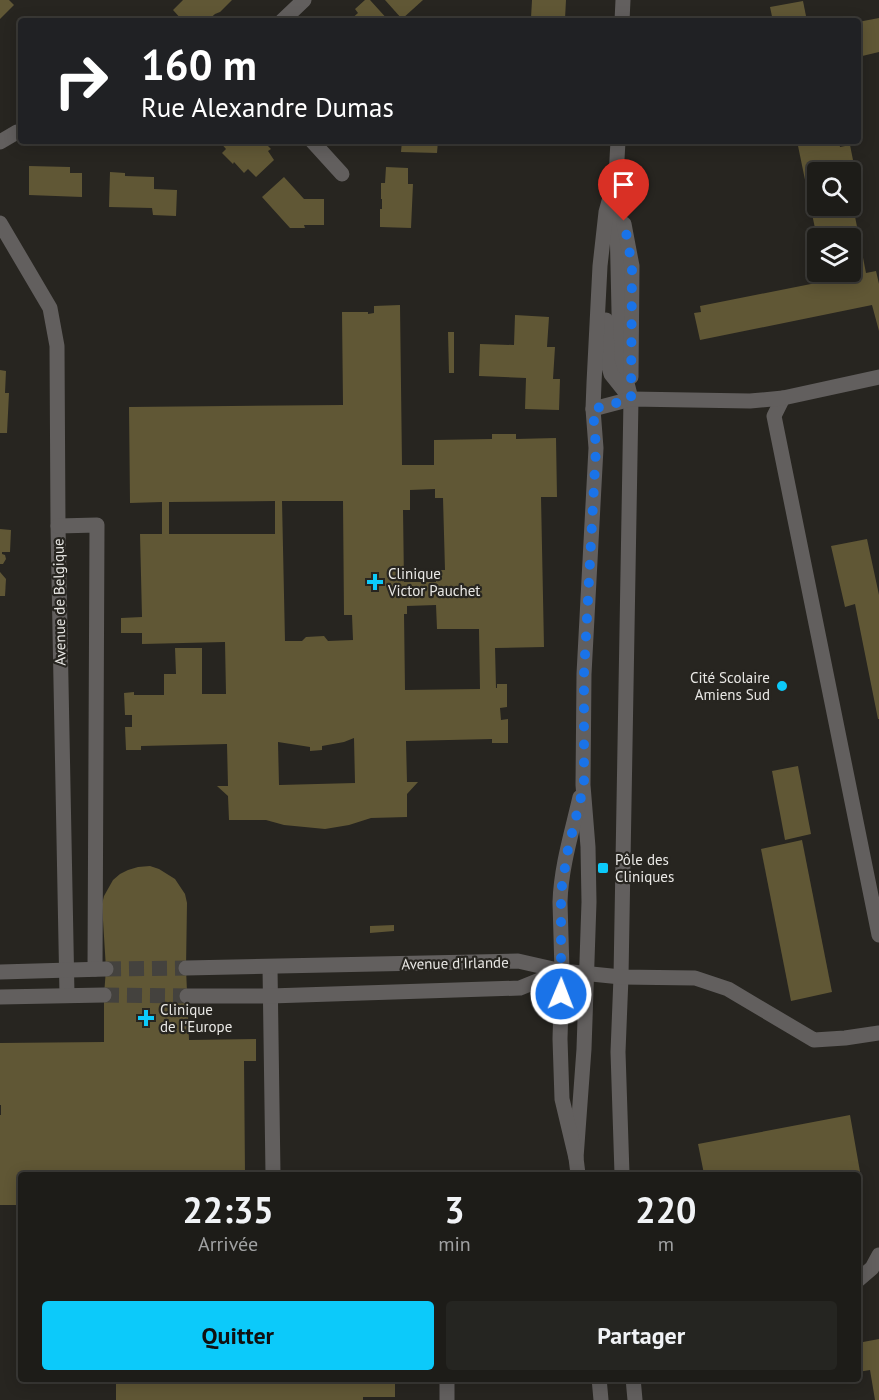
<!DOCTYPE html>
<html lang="fr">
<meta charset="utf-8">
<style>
:root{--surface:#1d1c18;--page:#252521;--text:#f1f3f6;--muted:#a0a1a2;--line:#3b3a37;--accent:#0ccafa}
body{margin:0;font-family:"PT Sans",sans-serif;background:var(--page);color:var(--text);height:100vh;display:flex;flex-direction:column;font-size:22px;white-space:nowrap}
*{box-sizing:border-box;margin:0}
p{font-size:20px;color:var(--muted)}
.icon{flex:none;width:33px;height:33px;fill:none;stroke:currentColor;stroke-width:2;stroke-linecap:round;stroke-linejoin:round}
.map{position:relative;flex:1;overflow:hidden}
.sheet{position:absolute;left:18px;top:1172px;width:843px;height:210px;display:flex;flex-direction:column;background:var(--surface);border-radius:6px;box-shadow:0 3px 15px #0003,0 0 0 2px var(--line)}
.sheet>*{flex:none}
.banner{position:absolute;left:18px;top:18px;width:843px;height:126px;border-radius:6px;box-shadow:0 3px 15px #0003,0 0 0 2px var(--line);background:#202124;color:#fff;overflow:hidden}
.fabs{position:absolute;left:807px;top:162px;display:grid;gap:12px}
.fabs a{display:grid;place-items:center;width:54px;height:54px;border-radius:6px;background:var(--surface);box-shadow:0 3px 15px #0003,0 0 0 2px var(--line);font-size:30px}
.pin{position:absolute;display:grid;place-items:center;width:51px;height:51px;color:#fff;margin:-62px -26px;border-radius:50% 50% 50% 0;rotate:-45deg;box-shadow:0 0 6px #0007}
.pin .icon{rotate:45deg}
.me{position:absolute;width:66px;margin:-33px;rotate:1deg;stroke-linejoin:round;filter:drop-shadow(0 0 4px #0008)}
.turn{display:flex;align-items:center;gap:21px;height:126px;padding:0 24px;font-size:27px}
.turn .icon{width:78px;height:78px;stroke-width:2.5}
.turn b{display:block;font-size:42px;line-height:51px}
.eta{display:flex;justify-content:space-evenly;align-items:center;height:102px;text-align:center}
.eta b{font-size:36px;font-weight:800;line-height:42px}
.primary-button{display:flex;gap:12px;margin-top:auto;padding:12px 24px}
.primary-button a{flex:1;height:69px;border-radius:6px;background:var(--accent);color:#111;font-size:24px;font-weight:800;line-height:69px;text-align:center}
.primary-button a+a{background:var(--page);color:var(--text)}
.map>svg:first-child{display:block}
</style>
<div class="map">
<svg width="879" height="1400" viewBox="0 0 879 1400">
<rect width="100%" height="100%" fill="#272520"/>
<g fill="#605735" fill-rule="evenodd">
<path d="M0,0h9l5,5 -14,14z"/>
<path d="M183,0h49l-12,12 -5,2 -8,7h-24l-10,-11z"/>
<path d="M365,0h5l19,21h-40l9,-8 -3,-4z"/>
<path d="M385,0h38l-21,19z"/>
<path d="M532,0h34l-1,19h-5l-1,2h-35v-3h7z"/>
<path d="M803,1l4,20h-34l-3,-14z"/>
<path d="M879,18v34l-21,5v-35z"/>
<path d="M219,141h44l8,8 -3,2 6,9 -18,17 -8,-8 -4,4 -10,-11 -1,2 -11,-11 4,-4z"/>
<path d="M402,141h36l-1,12 -36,-1z"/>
<path d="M797,141h42l1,6 10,-2 6,30 -6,2v-5h-32v34h32l2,-5 14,72 10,-2 3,13v47l-7,-26 -172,35 -6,-27 7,-1 -1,-6 126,-25 -2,-9h26v-34h-33z"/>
<path d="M29,166l41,1v6h12v24l-53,-2z"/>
<path d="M386,167l22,1v16h5l-2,44 -31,-1v-18h2v-10h-1v-16h4z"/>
<path d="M110,172l15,1v3l29,1v12l23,1 -1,26 -23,-1 -1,-7 -43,-1z"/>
<path d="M284,177l20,22h20v26h-20l1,3h-15l-28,-31z"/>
<path d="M400,305l2,160h32v-25l58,-1v-5h24v5l40,-1 1,59h-16l3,150 -49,1 1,40h1v-4h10v23l-7,1 1,12 7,-1v24h-16v-4l-86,2 1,41h11l-11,12v23l-36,1 -22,7 -24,4 -41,-4 -18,-5h-37l-1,-24 -11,-10h11l-1,-42 -86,2v4h-15l-1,-23h7v-12h-7l-1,-22 10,-1v3h30v-21h12l-1,-26h27v46h24l-1,-52 -83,2v-11h-21v-15l21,-1 -2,-83h22v-32l-32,1 -1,-96 214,-2 -1,-93h26v2l6,-1v-7zM435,489v9h8l2,72h-9v12h-32l-1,-72h7v-20zM275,501v33h-106v-32zM282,501h61l1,114h8l1,25 -25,1 -4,-5 -18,1 -4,4h-17zM436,605l1,24h42l1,60 -75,1 -1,-76h3v-8zM354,738l1,45 -76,2 -1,-43 32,5v4l12,-1v-4l22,-4z"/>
<path d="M515,315l34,2 -2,30h8l-2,32h7l-1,31 -34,-1 1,-31 -47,-2 1,-32 34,1z"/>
<path d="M448,332h6v41h-5z"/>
<path d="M0,370l6,1 -1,22h4l-2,40h-7z"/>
<path d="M0,529l11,1 -1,22h-8v2l3,1 1,4 -3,5h-3z"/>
<path d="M867,539l12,56v124h-1l-23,-115 -10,3 -14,-61z"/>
<path d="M0,572l6,7 -1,17h-5z"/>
<path d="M798,766l13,68 -26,6 -13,-69z"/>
<path d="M802,840l30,152 -41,9 -30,-152z"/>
<path d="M150,866l9,3 16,10 10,15 2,9 -1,65 3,72 67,-1v22h-12l1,113h-224v31h-21v-90h1v-10h-1v-62l104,-1v-47l2,-26 -4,-65 2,-8 9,-16 7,-6 8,-4 10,-3z"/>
<path d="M394,925v6l-24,2v-7z"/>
<path d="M850,1115l12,68 -4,1v-10h-154l-6,-30z"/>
<path d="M858,1323h1l4,19 16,-3v61h-4l-5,-30 -12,2z"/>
<path d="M116,1378h279v19h-32v3h-247z"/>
</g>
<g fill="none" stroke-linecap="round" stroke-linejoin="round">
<g stroke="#44423e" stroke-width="15" stroke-dasharray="15 8" stroke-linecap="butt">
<path d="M106,969l80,-1"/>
<path d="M104,995l83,1"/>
</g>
<g stroke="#625f5e" stroke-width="15">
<path d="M282,21l22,-21"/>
<path d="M622,21l1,-21"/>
<path d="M312,141l30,33"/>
<path d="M618,141l-2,36 2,9"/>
<path d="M0,142l17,-10h4"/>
<path d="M616,177l4,178 11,44 -10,578 -3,75 4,122"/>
<path d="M0,223l50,85 7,38 1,180 9,469"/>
<path d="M624,224l8,42 -1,111"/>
<path d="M606,320l1,40 4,14 16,20"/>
<path d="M783,398l-9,18 105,519"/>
<path d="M593,409l38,-10 119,2 33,-3 96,-21"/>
<path d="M58,526l39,-1 -2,444"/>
<path d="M270,967l3,207"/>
<path d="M186,968l332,-7 44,10 59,6 74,1 33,11 86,51 31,-2 34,-5"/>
<path d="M0,972l106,-3"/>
<path d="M187,996h83l250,-8 42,-17"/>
<path d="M0,997l104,-2"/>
<path d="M576,1158l8,-109 5,-147 -1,-55 -5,-62 1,-111 12,-226 -3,-39 1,-26 6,-117 6,-54 5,-18"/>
<path d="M578,1174l-2,-16 -14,-59 -2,-60 2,-68 -2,-69c1,-35 12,-70 20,-105"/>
<path d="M858,1280l14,-12 7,-13"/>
<path d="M447,1378v22"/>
<path d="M599,1378l2,22"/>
<path d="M633,1378l2,22"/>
</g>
</g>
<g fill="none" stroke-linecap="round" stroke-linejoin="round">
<path stroke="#1a73e8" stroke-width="10" stroke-dasharray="0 18" d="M561,994v-102l7,-43 16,-64v-111l12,-226 -3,-39 38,-10 1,-133 -8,-45"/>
</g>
<g fill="#0ccafa" stroke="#272520" stroke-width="2">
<path d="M372 573h6v6h6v6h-6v6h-6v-6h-6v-6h6z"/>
<circle cx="782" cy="686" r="6"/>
<rect x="597" y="862" width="12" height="12" rx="3"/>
<path d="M143 1009h6v6h6v6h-6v6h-6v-6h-6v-6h6z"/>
</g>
<g text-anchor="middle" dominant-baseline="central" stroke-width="4.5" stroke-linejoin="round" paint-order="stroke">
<g font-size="15" fill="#e9e8e5" stroke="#272520" text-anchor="start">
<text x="388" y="573">Clinique<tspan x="388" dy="17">Victor Pauchet</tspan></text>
<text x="770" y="677" text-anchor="end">Cité Scolaire<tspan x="770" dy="17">Amiens Sud</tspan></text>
<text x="615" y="859">Pôle des<tspan x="615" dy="17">Cliniques</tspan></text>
<text x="160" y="1009">Clinique<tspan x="160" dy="17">de l'Europe</tspan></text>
</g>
<g font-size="15" fill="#e9e8e5" stroke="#272520">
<text transform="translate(59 602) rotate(-91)">Avenue de Belgique</text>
<text transform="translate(455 963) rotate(-1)">Avenue d'Irlande</text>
</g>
</g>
</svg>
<div class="fabs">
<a><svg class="icon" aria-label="search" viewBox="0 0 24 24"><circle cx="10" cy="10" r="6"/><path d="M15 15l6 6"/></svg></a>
<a><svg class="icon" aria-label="layers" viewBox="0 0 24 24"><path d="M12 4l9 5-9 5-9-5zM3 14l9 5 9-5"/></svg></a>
</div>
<div class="pin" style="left:624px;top:221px;background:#d93025"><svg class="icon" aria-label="arrive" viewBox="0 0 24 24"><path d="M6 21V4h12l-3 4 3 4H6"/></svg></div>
<svg class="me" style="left:561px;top:994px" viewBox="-20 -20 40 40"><circle r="17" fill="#1a73e8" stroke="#fff" stroke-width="3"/><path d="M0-11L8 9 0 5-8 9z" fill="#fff"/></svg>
<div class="banner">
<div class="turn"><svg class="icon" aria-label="right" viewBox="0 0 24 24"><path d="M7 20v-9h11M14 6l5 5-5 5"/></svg><div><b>160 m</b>Rue Alexandre Dumas</div></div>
</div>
<section class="sheet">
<div class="eta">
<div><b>22:35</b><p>Arrivée</p></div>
<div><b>3</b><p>min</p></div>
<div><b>220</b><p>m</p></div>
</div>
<div class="primary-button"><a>Quitter</a><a>Partager</a></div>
</section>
</div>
